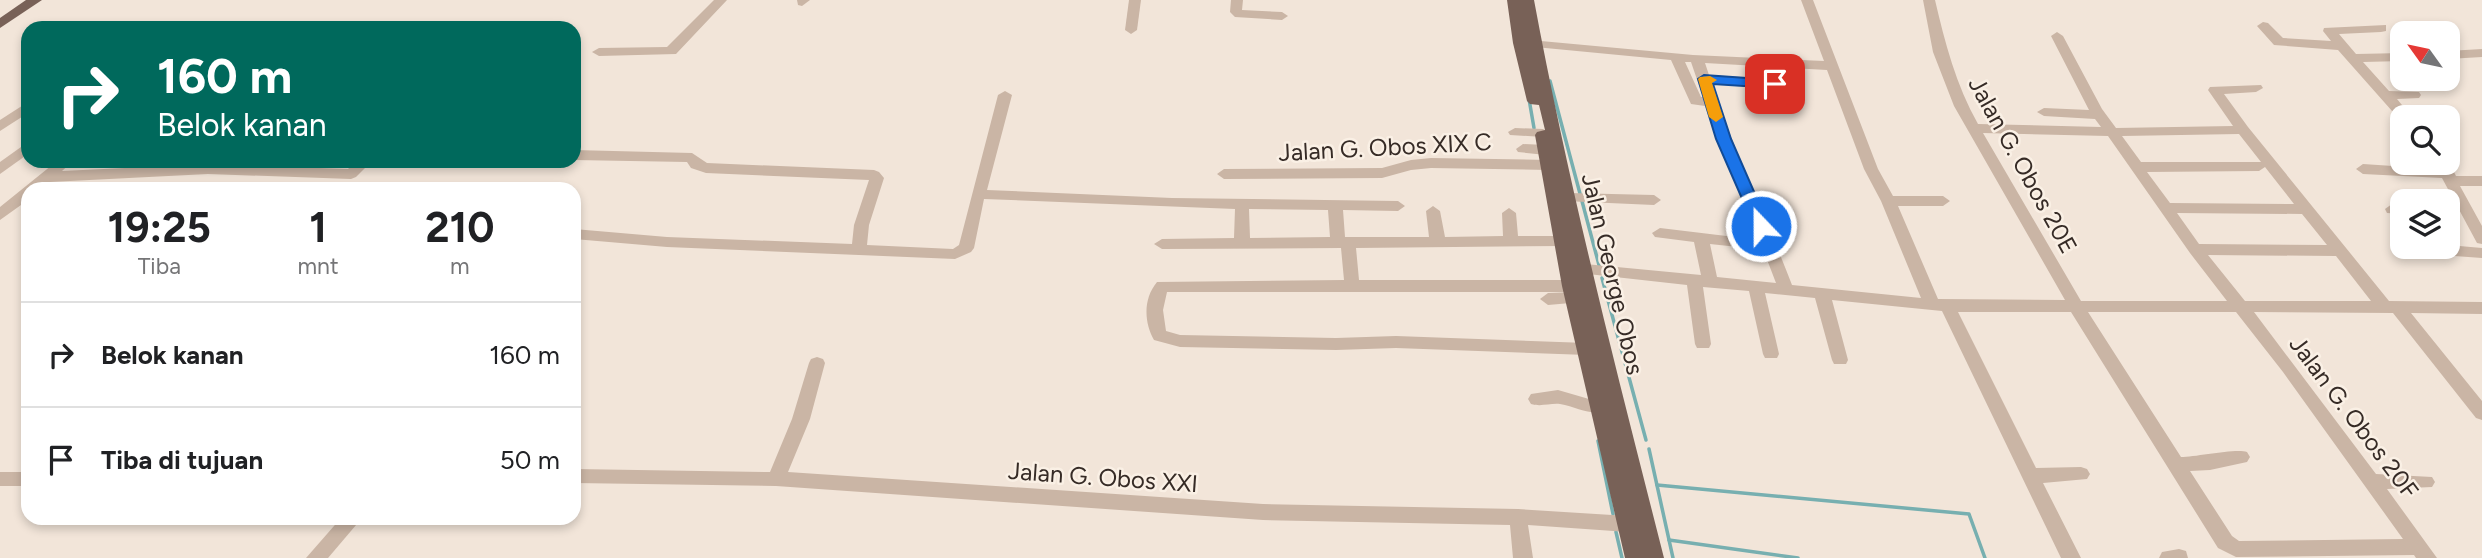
<!DOCTYPE html>
<html lang="id">
<style>
:root{--surface:#fff;--page:#f2f2f2;--text:#202124;--muted:#757577;--line:#e0e0e0}
body{margin:0;font-family:Figtree,sans-serif;background:var(--page);color:var(--text);height:100vh;display:flex;flex-direction:column;font-size:26px;white-space:nowrap}
*{box-sizing:border-box;margin:0}
p{font-size:23px;color:var(--muted)}
.icon{flex:none;width:38px;height:38px;fill:none;stroke:currentColor;stroke-width:2;stroke-linecap:round;stroke-linejoin:round}
.map{position:relative;flex:1;overflow:hidden}
.panel{position:absolute;left:21px;top:182px;width:560px;height:343px;display:flex;flex-direction:column;background:var(--surface);border-radius:21px;box-shadow:0 4px 10px #0003}
.panel>*{flex:none}
.top-card{position:absolute;left:21px;top:21px;width:560px;height:147px;border-radius:21px;box-shadow:0 4px 10px #0003;background:#00695c;color:#fff;overflow:hidden}
.needle{width:46px;rotate:303deg}
.fabs{position:absolute;left:2390px;top:21px;display:grid;gap:14px}
.fabs a{display:grid;place-items:center;width:70px;height:70px;border-radius:14px;background:var(--surface);box-shadow:0 4px 10px #0003;font-size:35px}
.pin{position:absolute;display:grid;place-items:center;width:60px;height:60px;color:#fff;margin:-30px;border-radius:14px;box-shadow:0 4px 10px #0006}
.me{position:absolute;width:77px;margin:-38px;rotate:338deg;stroke-linejoin:round;filter:drop-shadow(0 0 5px #0008)}
.turn{display:flex;align-items:center;gap:24px;height:147px;padding:0 21px;font-size:32px}
.turn .icon{width:91px;height:91px;stroke-width:2.5}
.turn b{display:block;font-size:49px;line-height:60px}
.eta{display:flex;justify-content:space-evenly;align-items:center;height:119px;text-align:center}
.eta b{font-size:42px;font-weight:700;line-height:49px}
ul{padding:0;list-style:none}
li{display:flex;align-items:center;gap:21px;height:105px;padding:0 21px;border-top:2px solid var(--line)}
li div{flex:1}
li b{display:block;font-size:26px}
li em{font-style:normal}
.map>svg:first-child{display:block}
</style>
<div class="map">
<svg width="2482" height="558" viewBox="0 0 2482 558">
<rect width="100%" height="100%" fill="#f2e5d9"/>
<g fill="none" stroke-linecap="round" stroke-linejoin="round">
<g stroke="#77afb0" stroke-width="3.5">
<path d="M1550,81l49,184"/>
<path d="M1529,99l5,29"/>
<path d="M1602,278l44,162"/>
<path d="M1598,441l15,73"/>
<path d="M1649,449l24,109"/>
<path d="M1657,485l312,29 16,44"/>
<path d="M1616,532l6,26"/>
<path d="M1669,540l129,18"/>
</g>
<g fill="#cab5a5" fill-rule="evenodd">
<path d="M714,0h13l-51,54 -77,2 -7,-4 7,-4 68,-1z"/>
<path d="M797,0h13l-8,6 -4,-1z"/>
<path d="M1129,0h12l-4,30 -6,4 -6,-4z"/>
<path d="M1231,0h12l-1,10 40,2 6,4 -6,4 -47,-3 -5,-5z"/>
<path d="M1801,0h12l65,169 15,27h50l7,5 -7,5h-45l40,93 127,1 -111,-194 -21,-54 -10,-52h12c10,43 21,85 43,124l123,3 -6,-8 -51,-3 -7,-4 7,-4 45,2 -38,-74 6,-4 6,4 39,73 14,19 117,-2 -25,-36 2,-3 51,-2 2,3 -7,4 -32,2 24,33 141,174 93,1v12l-71,-1 71,88v19l-6,-2 -83,-105 -139,-1 122,162 56,3 3,5 -3,5 -45,2 50,69h-21l-2,-3 -178,2 -18,-9 -147,-236h-113l78,156 45,-1 6,2 3,5 -3,5 -44,4 38,75h-20l-119,-247 -110,-11 16,60 -2,4h-12l-2,-4 -17,-62 -50,-5 14,61 -2,4h-12l-2,-4 -14,-63 -46,-4 8,57 -2,4h-12l-2,-4 -8,-59 -108,-12 -2,-4 2,-4 6,-1 116,11 -7,-33 -39,-5 -3,-4 8,-5 83,10 3,4 -8,5 -28,-3 7,33 59,6 -38,-99 -22,-45 -11,-33 -14,-2 -20,-44 -136,-13 -5,-1v-6l163,15 131,6zM1685,62h6l12,35h-2zM1705,63l122,7 37,99 17,32 40,97 -129,-13c-26,-68 -58,-134 -80,-201l74,4 7,-4 -7,-4 -77,-5zM1983,133l125,3 82,117 37,48h-146zM2239,134l22,28h-120l-19,-26zM2265,167l29,37 -124,-1 -23,-31 112,-1zM2177,213l125,1 25,31 -128,-1zM2208,255l128,1 35,45h-126zM2088,312h148l47,60 120,167 -164,2 -7,-5 -42,-65 20,-1 37,-8 3,-5 -3,-5c-11,-4 -51,5 -66,5z"/>
<path d="M2263,22l5,1 15,15 48,3 -8,-10 1,-3 62,-3v6l-5,1 -42,2 17,20 47,-1v8l-40,1 26,29 30,1 2,3 -2,3 -22,1 15,18h-9v4l-3,-1 -62,-70 -64,-5 -17,-19z"/>
<path d="M2482,49v8l-34,2v-8z"/>
<path d="M1005,91l7,4 -25,95 185,8 226,3 7,5 -7,5 -55,-1 2,27h84l-3,-26 7,-5 7,5 5,26 58,-1 -1,-23 7,-5 7,5 2,23h44l8,5 -8,5 -206,2 3,32h212l8,6 -8,6h-404l-4,18 3,21 14,4 156,3 60,-2 191,7 6,2 2,4 -2,4 -6,2 -191,-7 -60,2 -156,-3 -26,-7c-10,-18 -11,-41 3,-58l187,-2 -3,-32 -179,1 -8,-5 8,-5 72,-1 1,-29 -251,-10 -10,49 -3,4 -16,7 -288,-12 -93,-8v-10l93,8 185,7 2,-19 15,-45 -163,-7 -15,-5 -4,-6 -113,-2v-10l118,3 15,10 167,7 5,2 5,6 -15,47 -2,20 86,4 6,-4 39,-150zM1249,209l79,1 2,27 -80,1z"/>
<path d="M28,102v11l-28,18v-11z"/>
<path d="M1515,128l28,1 7,4 -7,4 -33,-2 -2,-3z"/>
<path d="M28,142v12l-28,20v-12z"/>
<path d="M1523,144l23,1 7,5 -7,5 -28,-3 -2,-3z"/>
<path d="M1431,158l117,2 7,5 -7,5 -117,-2 -20,2 -29,8 -158,1 -7,-5 7,-5 158,-1 29,-8z"/>
<path d="M2448,160l8,16h26v10h-22l22,40v18l-5,-1 -35,-65 -79,-4 -7,-5 7,-5 75,5 -2,-6h12z"/>
<path d="M57,161h16l-11,10 146,-7 140,5 8,-8h16l-16,16 -5,2 -143,-5 -158,8 -9,7h-13v11l-28,20v-13z"/>
<path d="M1569,193l85,2 7,5 -7,5 -90,-4 -2,-3 2,-3z"/>
<path d="M2392,204h11v10l-16,-1 -2,-4z"/>
<path d="M2448,245l34,3v10l-55,-4 -8,-5 2,-2z"/>
<path d="M1576,292l8,6 -2,4 -34,3 -8,-6 8,-6z"/>
<path d="M817,357l6,2 2,4 -15,56 -22,53 475,32 255,5 110,7 7,3 2,5 -2,5 -7,3 -100,-7 5,33h-20l-3,-33 -247,-5 -487,-34 -202,-3v-14l196,3 22,-53 17,-56 2,-4z"/>
<path d="M1558,390l31,9 18,2 3,5 -3,5c-17,5 -30,-4 -47,-7 -10,-1 -19,3 -29,0l-3,-5 3,-5z"/>
<rect x="0" y="472" width="28" height="14"/>
<path d="M341,518h21l-34,40h-22z"/>
<path d="M2179,549l7,2 2,7h-29l3,-6z"/>
</g>
<g fill="#786157" fill-rule="evenodd">
<path d="M26,0h16l-42,28v-10z"/>
<path d="M1507,0h27c35,188 83,373 130,558h-39l-63,-272 -27,-151 2,-3 8,-2 -6,-25 -9,-1 -3,-3 -14,-58z"/>
</g>
</g>
<path fill="#1a73e8" stroke="#114b97" stroke-width="2" d="M1704,75l71,5 7,4 -7,4 -62,-4 18,55 38,87 -2,4 -6,1 -7,-5 -38,-87 -18,-60z"/>
<path fill="#f59e0b" d="M1710,76l7,4 -5,3 11,34 -7,5 -7,-5 -11,-38 2,-2z"/>
<g text-anchor="middle" dominant-baseline="central" stroke-width="5" stroke-linejoin="round" paint-order="stroke">
<g font-size="24" fill="#362b26" stroke="#faf0e5">
<text transform="translate(1385 147) rotate(-3)">Jalan G. Obos XIX C</text>
<text transform="translate(2023 165) rotate(61)">Jalan G. Obos 20E</text>
<text transform="translate(1613 274) rotate(77)">Jalan George Obos</text>
<text transform="translate(2354 417) rotate(53)">Jalan G. Obos 20F</text>
<text transform="translate(1103 477) rotate(4)">Jalan G. Obos XXI</text>
</g>
</g>
</svg>
<div class="fabs">
<a><svg class="needle" viewBox="-14 -14 28 28"><path d="M0-13l5 13h-10z" fill="#e53935"/><path d="M0 13l5-13h-10z" fill="#757577"/></svg></a>
<a><svg class="icon" aria-label="search" viewBox="0 0 24 24"><circle cx="10" cy="10" r="6"/><path d="M15 15l6 6"/></svg></a>
<a><svg class="icon" aria-label="layers" viewBox="0 0 24 24"><path d="M12 4l9 5-9 5-9-5zM3 14l9 5 9-5"/></svg></a>
</div>
<div class="pin" style="left:1775px;top:84px;background:#d93025"><svg class="icon" aria-label="arrive" viewBox="0 0 24 24"><path d="M6 21V4h12l-3 4 3 4H6"/></svg></div>
<svg class="me" style="left:1761px;top:226px" viewBox="-20 -20 40 40"><circle r="17" fill="#1a73e8" stroke="#fff" stroke-width="3"/><path d="M0-11L8 9 0 5-8 9z" fill="#fff"/></svg>
<div class="top-card">
<div class="turn"><svg class="icon" aria-label="right" viewBox="0 0 24 24"><path d="M7 20v-9h11M14 6l5 5-5 5"/></svg><div><b>160 m</b>Belok kanan</div></div>
</div>
<section class="panel">
<div class="eta">
<div><b>19:25</b><p>Tiba</p></div>
<div><b>1</b><p>mnt</p></div>
<div><b>210</b><p>m</p></div>
</div>
<ul>
<li><svg class="icon" aria-label="right" viewBox="0 0 24 24"><path d="M7 20v-9h11M14 6l5 5-5 5"/></svg><div><b>Belok kanan</b></div><em>160 m</em></li>
<li><svg class="icon" aria-label="arrive" viewBox="0 0 24 24"><path d="M6 21V4h12l-3 4 3 4H6"/></svg><div><b>Tiba di tujuan</b></div><em>50 m</em></li>
</ul>
</section>
</div>
